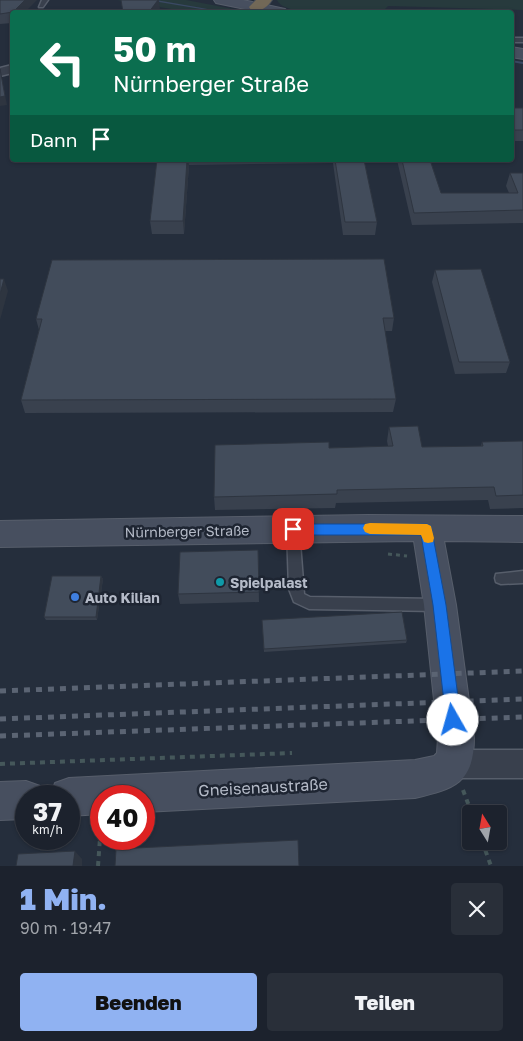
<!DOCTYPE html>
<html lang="de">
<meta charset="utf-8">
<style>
:root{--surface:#1c222d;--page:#292f39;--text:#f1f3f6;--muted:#a0a4aa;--line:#3a3f49;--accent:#90b2f2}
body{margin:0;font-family:"Golos Text",sans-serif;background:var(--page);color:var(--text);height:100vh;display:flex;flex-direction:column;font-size:19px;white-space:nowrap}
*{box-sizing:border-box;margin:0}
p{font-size:16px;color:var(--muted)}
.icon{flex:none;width:28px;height:28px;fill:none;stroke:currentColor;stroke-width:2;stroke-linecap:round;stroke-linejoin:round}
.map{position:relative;height:866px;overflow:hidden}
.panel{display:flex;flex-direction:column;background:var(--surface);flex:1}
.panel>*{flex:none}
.hud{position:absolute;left:10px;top:10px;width:504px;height:152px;border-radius:5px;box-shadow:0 1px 4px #0004,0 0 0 1px var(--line);background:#0b6e4f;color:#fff;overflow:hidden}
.needle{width:32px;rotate:349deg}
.buttons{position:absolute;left:462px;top:805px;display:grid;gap:10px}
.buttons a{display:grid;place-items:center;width:45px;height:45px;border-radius:5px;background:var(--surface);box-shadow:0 1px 4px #0004,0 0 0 1px var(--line);font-size:25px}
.speed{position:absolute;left:15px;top:785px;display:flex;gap:10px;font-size:25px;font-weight:700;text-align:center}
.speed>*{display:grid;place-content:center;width:65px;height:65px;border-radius:50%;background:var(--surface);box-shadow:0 1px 4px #0004,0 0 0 1px var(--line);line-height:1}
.speed small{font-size:12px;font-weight:400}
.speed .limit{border:8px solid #d22;background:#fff;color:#111}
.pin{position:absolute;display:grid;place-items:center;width:42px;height:42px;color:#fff;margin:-21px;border-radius:10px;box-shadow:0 2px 8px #0006}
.me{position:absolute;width:55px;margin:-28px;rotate:353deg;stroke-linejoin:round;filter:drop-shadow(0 0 4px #0008)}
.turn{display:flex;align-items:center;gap:18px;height:105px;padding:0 20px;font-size:22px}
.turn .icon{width:65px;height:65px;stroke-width:2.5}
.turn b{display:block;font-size:35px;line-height:42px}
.then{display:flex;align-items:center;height:48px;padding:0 20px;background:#0003;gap:10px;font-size:19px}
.round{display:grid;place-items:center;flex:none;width:52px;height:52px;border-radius:5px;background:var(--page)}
.overview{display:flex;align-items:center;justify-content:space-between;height:85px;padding:0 20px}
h1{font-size:30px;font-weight:800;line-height:38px;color:var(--accent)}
.cta{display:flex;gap:10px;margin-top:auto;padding:10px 20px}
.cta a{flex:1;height:58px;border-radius:5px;background:var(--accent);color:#111;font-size:20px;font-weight:800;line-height:58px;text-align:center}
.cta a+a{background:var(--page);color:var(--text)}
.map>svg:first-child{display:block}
</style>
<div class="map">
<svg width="523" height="866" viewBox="0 0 523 866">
<rect width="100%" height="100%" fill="#252e3c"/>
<g fill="#273a3d">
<path d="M117,0h69l63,12h-60z"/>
<path d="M277,0h246v10l-135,-4 -6,6c-19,1 -97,7 -105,-12z"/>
</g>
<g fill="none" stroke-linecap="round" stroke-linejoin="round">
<g fill="#3a4963" fill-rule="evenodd">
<path d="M147,0h9l69,12h-6z"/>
<path d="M511,60l12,2v2l-12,-2z"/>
</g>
<g stroke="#575e6b" stroke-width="3">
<g id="lane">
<path d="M42,0h6l-5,7h-4z"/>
<rect x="511" y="38" width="12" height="4"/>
<path d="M293,524l4,1 2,4 5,65 6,3 128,2 5,2 2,4 -2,4 -5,2 -129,-2 -15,-7 -5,-13 -2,-60 2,-4z"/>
<path d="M523,571v12l-22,1 -5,-2 -1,-4 1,-4z"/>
</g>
</g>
<g stroke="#575e6b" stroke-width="3">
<g id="street">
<path d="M12,65v8l-12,3v-8z"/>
<path d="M454,750h69v28h-69l-10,-4 -4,-10 4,-10z"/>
</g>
</g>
<g stroke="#575e6b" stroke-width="2">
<g id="secondary">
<path d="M214,0h29l42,9 3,3h-28l-44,-9z"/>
<path d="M511,47l12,2v10l-12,-2z"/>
<path d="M368,515l155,1v26l-79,-1 12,64 18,133c0,45 -20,51 -59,60l-271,14v-16h-43v18l-32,2v-20h-19l5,-13 14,-5 346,-18 19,-4 3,-3 1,-15 -14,-133 -10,-64 -414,6v-26z"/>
<path d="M26,781l14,5 4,10h-18v23l-26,1v-38z"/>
</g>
</g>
<g stroke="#444b58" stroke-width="2">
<path id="highway" d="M256,0h16c-5,8 -12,12 -21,10l-2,-3z"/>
</g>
<path stroke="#45575a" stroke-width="3" stroke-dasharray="4 4" stroke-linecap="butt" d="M388,554l19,2"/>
<g stroke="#45575a" stroke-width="4" stroke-dasharray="5 5" stroke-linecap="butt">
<path d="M0,764l292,-11"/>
<path d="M463,790l9,24"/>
<path d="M482,841l9,25"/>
<path d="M98,866l3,-42"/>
</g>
<use href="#lane" fill="#39404d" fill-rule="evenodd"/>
<use href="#street" fill="#39404d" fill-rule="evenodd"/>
<use href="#secondary" fill="#474f5f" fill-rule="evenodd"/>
<use href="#highway" fill="#726857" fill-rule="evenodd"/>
<g stroke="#5b6473" stroke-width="5" stroke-dasharray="6 6" stroke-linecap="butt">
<path d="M0,691l523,-20"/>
<path d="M0,719l523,-20"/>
<path d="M0,736l523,-19"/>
</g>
</g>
<g fill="#39414e">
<path d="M0,0l12,12v11l-12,1z"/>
<rect x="511" y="108" width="12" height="33"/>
<path d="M157,160h207l13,62 -2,13h-32l-10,-72 -144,2 -5,69h-32l-2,-13z"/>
<path d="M397,160h33l11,33h68l-3,-7 4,-13h13v50l-111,2z"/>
<path d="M435,270l75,92 -4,11 -51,1 -23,-92z"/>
<path d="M394,318l-2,13h-7l11,68 -3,13 -368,1 -4,-13 18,-70 -3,-11z"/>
<path d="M389,427l33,20 59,-1 1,-4 41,-1v67l-33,1 -2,-9 -152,3 -1,5 -120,2 -1,-13 115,-49 59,-2 -1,-5z"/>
<path d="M258,550l1,52 -79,2 -2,-10z"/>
<path d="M101,576l2,3 -6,41h-51l-2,-3z"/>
<path d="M262,620l145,20 -1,3 -142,9z"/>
</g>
<g fill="#2e3540">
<path d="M25,0h12l-12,12h-12z"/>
<path d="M158,0h1l1,10 -1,2h-10z"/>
<path d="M0,69l7,36 -7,1z"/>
<path d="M187,160h1l1,5 -5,69 -1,-13z"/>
<path d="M4,279l4,12 -8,29v-26z"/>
<path d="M101,576l2,3 -6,41 -1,-3z"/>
<path d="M75,851l7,8v7h-9z"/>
</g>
<g fill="#424c5b" stroke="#2e3540">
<path d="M0,0h25l-12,12 -13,2z"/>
<path d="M121,0h37l-9,12h-26z"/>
<path d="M0,69l5,27 -5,1z"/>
<rect x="511" y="108" width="12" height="22"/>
<path d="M157,160h30l-4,61h-33z"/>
<path d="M335,160h29l13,62h-32z"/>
<path d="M402,160h28l11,33h77l-8,-20h13v37l-109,3z"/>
<path d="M384,259l10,59h-11l13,81 -375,1 21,-81h-6l16,-59z"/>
<path d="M481,269l29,93h-51l-24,-92z"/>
<path d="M0,279h4l-4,15z"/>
<path d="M418,426l4,21 61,-1 -1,-4 41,-1v54l-27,1 -2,-9 -157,3v4l-123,3 1,-52 114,-3v6l64,-2 -4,-19z"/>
<path d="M258,550l1,42 -81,2 2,-42z"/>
<path d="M52,576h49l-5,41h-52z"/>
<path d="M402,612l5,28 -143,9 -2,-29z"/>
<path d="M298,840l1,26h-184l1,-17z"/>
<path d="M75,851l-2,15h-57l2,-12z"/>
</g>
<path fill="#1a73e8" stroke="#114b97" d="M293,524h134l4,2 15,79 15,115 -2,5 -6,2 -5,-2 -2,-5 -13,-115 -12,-70h-128l-4,-2 -2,-4 2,-3z"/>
<path fill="#f59e0b" d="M370,523l57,1 4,2 3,12 -1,4 -5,1 -4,-1 -3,-7 -51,-1 -5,-2 -2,-4 2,-4z"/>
<circle fill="#0f9aa8" stroke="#1e2532" stroke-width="2" cx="220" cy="582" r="5"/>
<circle fill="#3f7fe0" stroke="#1e2532" stroke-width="2" cx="75" cy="597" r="5"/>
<g text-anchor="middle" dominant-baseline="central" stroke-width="5" stroke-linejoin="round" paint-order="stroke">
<g font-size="14" fill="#b5bbc8" stroke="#1e2532">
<text transform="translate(187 531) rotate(-1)">Nürnberger Straße</text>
</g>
<g font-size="14" font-weight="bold" fill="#b5bbc8" stroke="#1e2532" text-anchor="start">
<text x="230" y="582">Spielpalast</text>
<text x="85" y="597">Auto Kilian</text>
</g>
<g font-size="16" fill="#b5bbc8" stroke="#1e2532">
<text transform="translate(263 787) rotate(-3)">Gneisenaustraße</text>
</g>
</g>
</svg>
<div class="buttons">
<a><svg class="needle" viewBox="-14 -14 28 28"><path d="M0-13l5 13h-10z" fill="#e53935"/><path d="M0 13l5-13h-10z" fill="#a0a4aa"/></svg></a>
</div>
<div class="speed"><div>37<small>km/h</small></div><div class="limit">40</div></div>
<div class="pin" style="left:293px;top:529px;background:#d93025"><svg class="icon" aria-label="arrive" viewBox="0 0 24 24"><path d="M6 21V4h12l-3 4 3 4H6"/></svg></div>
<svg class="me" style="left:453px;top:720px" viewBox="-20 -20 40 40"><circle r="19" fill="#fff"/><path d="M0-13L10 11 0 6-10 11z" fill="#1a73e8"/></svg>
<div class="hud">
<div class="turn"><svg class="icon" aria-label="left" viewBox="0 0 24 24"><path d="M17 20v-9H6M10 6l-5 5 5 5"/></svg><div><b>50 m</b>Nürnberger Straße</div></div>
<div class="then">Dann<svg class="icon" aria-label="arrive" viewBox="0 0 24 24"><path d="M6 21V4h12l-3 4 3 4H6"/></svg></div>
</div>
</div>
<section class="panel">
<div class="overview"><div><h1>1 Min.</h1><p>90 m · 19:47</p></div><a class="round"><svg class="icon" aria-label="close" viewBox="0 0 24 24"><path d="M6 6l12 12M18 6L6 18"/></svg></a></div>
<div class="cta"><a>Beenden</a><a>Teilen</a></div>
</section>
